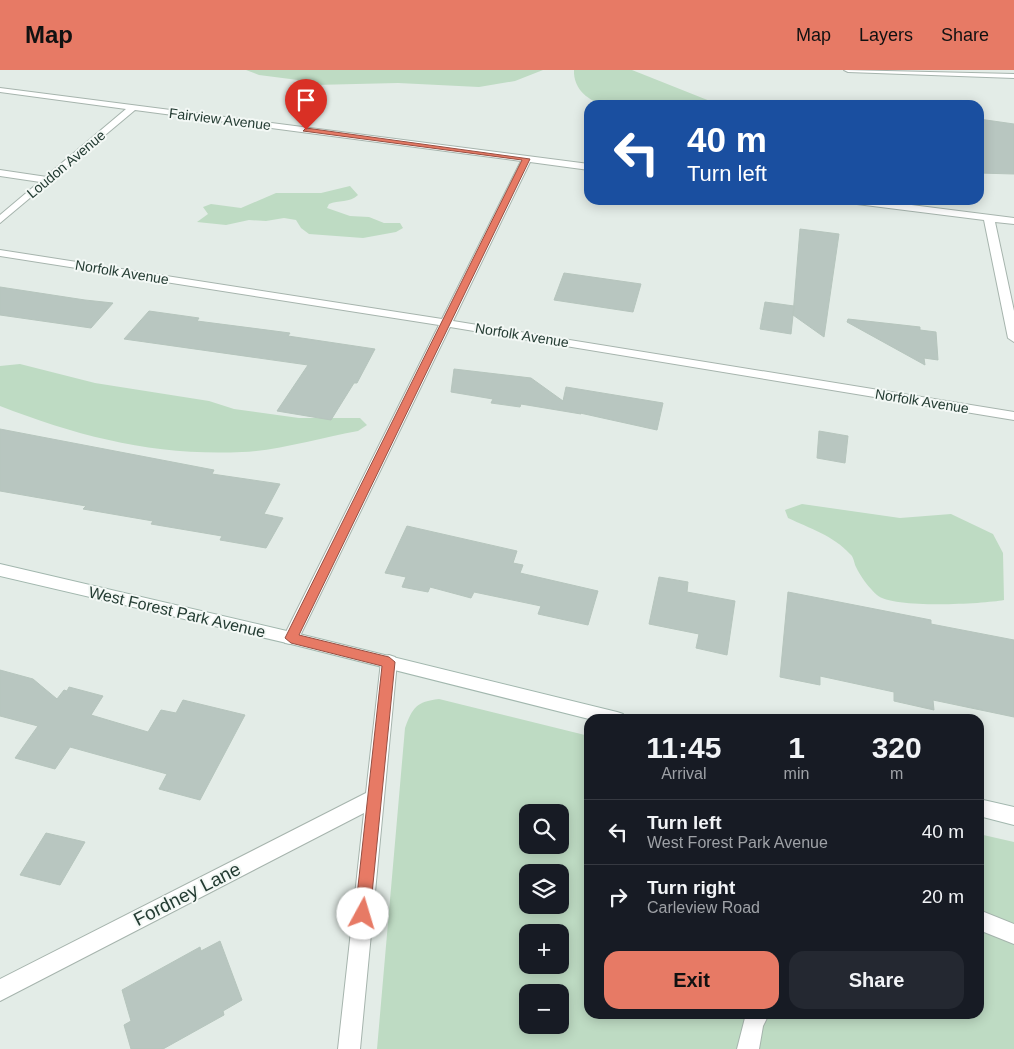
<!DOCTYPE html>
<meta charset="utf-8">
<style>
:root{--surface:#171b24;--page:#242831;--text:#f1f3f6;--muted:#9ea1a6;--line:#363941;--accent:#e77a65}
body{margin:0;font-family:Arial,sans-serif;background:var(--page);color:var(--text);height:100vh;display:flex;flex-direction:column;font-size:19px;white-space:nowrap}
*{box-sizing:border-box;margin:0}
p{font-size:16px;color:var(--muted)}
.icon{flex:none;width:28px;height:28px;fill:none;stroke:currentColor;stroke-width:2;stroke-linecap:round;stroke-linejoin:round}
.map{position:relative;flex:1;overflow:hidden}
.sheet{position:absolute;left:584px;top:644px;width:400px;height:305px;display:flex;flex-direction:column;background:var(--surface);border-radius:15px;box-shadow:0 2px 12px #0003}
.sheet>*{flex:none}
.guide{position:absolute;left:584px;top:30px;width:400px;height:105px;border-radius:15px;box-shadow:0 2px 12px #0003;background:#1a4fa0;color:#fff;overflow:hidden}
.fabs{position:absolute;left:519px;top:734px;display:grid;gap:10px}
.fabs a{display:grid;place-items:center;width:50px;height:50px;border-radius:10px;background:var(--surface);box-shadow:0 2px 12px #0003;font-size:25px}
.pin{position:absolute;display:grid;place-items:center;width:42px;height:42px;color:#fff;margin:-51px -21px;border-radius:50% 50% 50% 0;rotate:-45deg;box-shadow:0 0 5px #0007}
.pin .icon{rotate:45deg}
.me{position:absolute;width:55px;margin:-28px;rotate:6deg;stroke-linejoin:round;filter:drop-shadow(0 0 4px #0008)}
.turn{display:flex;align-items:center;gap:18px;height:105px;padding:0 20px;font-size:22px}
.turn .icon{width:65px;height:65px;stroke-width:2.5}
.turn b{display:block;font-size:35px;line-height:42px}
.eta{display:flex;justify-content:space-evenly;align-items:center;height:85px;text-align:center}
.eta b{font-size:30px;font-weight:800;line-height:35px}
.button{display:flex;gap:10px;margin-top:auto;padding:10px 20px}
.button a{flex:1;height:58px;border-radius:15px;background:var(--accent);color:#111;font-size:20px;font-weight:800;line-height:58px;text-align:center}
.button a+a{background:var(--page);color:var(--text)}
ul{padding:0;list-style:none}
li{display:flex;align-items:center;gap:15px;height:65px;padding:0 20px;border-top:1px solid var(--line)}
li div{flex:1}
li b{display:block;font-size:19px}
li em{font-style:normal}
header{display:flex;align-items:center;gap:30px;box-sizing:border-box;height:70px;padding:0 25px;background:var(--accent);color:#111}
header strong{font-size:24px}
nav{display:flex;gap:28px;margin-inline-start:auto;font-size:18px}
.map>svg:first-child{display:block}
</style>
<header>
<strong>Map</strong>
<nav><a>Map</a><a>Layers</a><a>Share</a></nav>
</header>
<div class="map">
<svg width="1014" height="979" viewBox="0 0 1014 979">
<rect width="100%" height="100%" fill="#e3ece7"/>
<g fill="#bedbc3" fill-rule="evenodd">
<path d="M246,0h297l-28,11 -36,6 -81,-4 -84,2 -16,-5 -39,-5z"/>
<path d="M574,0h58l88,35h-114c-17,-3 -33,-16 -32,-35z"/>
<path d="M350,116l8,9c-8,8 -20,5 -29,9l-2,4 23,8 19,1 15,6h16l3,5 -7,4 -33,6 -54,-4 -8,-6 -5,-8 -12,-2 -18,3 -17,-1 -23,5 -29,-3 11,-8 -5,-7 8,-3 30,4 35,-15h45z"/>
<path d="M20,294l75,19 114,18 25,8 65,9h61l7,7 -9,6c-35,6 -81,20 -116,21 -87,4 -162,-15 -242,-46v-40z"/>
<path d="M802,434l98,14 51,-4 42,20 10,19 1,47c-22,4 -111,9 -127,-5 -7,-6 -17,-19 -21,-28 -2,-4 -2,-10 -6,-13 -16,-18 -41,-26 -62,-36l-3,-8z"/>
<path d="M439,629l150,37v278h390v-180l35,8v207h-637l28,-321c8,-21 11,-26 34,-29zM528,742h32v33h-32zM528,802h32v33h-32zM528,862h32v33h-32zM528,922h32v33h-32z"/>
</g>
<g fill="#b8c6c0" stroke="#b6c5bd">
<path d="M979,49l35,5v50l-35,-1z"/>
<path d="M800,159l39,5 -15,103 -31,-22z"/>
<path d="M564,203l77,11 -8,28 -79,-12z"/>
<path d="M0,217l85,13 28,3 -22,25 -91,-13z"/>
<path d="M765,232l29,4 -3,28 -31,-5z"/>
<path d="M149,241l50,7 -2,3 93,12 -2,3 87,13 -18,34h-3l-23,37 -54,-9 31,-46 -184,-26z"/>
<path d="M848,249l72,8v3l16,2 2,28 -14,-2 1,7 -78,-43z"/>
<path d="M454,299l77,9 32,23 3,-14 97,16 -6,27 -77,-17 1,1 -60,-10 -1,3 -29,-4 2,-4 -42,-7z"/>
<path d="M0,359l214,41 -2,4 68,10 -16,30 19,4 -17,30 -46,-8 2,-4 -71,-12 2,-3 -70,-12 3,-3 -86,-15z"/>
<path d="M819,361l29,5 -3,27 -28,-5z"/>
<path d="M407,456l110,25 -4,12 10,2 -3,8 78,18 -10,34 -50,-11 3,-8 -67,-14 -3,6 -41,-11 -2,5 -26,-5 4,-10 -21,-4z"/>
<path d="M659,507l29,5 -1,10 48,9 -8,54 -31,-7 3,-14 -50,-10z"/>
<path d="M788,522l143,28v4l83,16v77l-81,-17 1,10 -40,-9v-9l-74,-16v9l-40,-8z"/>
<path d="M0,600l33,9 24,20 7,-9 3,1 2,-4 34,9 -12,19 57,17 13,-22 15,3 7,-13 62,15 -45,85 -41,-11 8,-15 -97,-27 -15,22 -40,-11 23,-32 -38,-10z"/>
<path d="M46,763l39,9 -25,43 -40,-10z"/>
<path d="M220,871l22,59 -19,11 1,4 -61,34h-32l-7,-24 7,-4 -9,-31 78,-43 1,4z"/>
</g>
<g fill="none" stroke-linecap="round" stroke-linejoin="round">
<g stroke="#a6b4ad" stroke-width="2">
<g id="lane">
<path d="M0,100l47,7 5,3 -5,3 -47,-7z"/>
<path d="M979,840l35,14v20l-35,-14z"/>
<path d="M746,944h23l-6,12 -4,23h-22z"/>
</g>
</g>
<g stroke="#a6b4ad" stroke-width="2">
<g id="street">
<path d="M844,0l170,4v4l-166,-6z"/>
<path d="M0,18l589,76v6l-59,-8 -77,159 561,91v8l-564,-93 -151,311 -2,5 -6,1 -6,-1 -2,-5 156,-313 -439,-69v-6l442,69 79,-158 -386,-51 -135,113v-8l126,-106 -126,-17z"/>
<path d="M844,130h28l142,18v6l-19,-2 19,89v31l-6,-4 -24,-118 -135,-17z"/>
<path d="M389,585l6,2 2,5 -37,387h-22l26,-236 -364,188v-22l366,-186 15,-131 2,-5z"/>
</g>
</g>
<g stroke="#a2b7ae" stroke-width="2">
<g id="secondary">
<path d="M0,494l291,68 326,80 6,2 3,5h-37l-298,-75 -291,-68z"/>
<path d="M979,729l35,8v18l-35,-9z"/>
</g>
</g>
<use href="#lane" fill="#fff" fill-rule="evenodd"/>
<use href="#street" fill="#fff" fill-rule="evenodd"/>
<use href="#secondary" fill="#fff" fill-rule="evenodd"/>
</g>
<path fill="#e77a65" stroke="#964f42" d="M306,58l224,31 -231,476 90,22 6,5 -25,252 -2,5 -5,2 -6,-2 -2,-5 27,-248 -91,-23 -6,-5 237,-478 -219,-29z"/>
<g text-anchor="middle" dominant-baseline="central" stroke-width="4" stroke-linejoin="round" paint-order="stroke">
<g font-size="14" fill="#243c33" stroke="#f3f8f5">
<text transform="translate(220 49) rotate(7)">Fairview Avenue</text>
<text transform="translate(66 94) rotate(-40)">Loudon Avenue</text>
<text transform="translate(122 202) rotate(9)">Norfolk Avenue</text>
<text transform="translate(522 265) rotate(9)">Norfolk Avenue</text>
<text transform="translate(922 331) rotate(9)">Norfolk Avenue</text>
</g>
<g font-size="16" fill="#243c33" stroke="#f3f8f5">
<text transform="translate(177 542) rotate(13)">West Forest Park Avenue</text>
</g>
<g font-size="19" fill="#243c33" stroke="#f3f8f5">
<text transform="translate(187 824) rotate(-27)">Fordney Lane</text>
</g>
</g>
</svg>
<div class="fabs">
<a><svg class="icon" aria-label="search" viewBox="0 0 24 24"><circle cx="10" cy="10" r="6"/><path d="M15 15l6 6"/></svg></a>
<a><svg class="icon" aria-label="layers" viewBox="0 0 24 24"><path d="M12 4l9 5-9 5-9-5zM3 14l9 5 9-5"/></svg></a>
<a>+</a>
<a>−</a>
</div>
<div class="pin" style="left:306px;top:60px;background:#d93025"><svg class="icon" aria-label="arrive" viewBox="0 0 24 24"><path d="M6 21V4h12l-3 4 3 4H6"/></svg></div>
<svg class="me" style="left:363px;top:844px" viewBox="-20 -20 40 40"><circle r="19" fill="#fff"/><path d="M0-13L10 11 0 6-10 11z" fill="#e77a65"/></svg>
<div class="guide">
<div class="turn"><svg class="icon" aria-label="left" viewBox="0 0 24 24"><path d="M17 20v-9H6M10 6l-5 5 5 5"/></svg><div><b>40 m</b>Turn left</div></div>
</div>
<section class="sheet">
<div class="eta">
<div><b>11:45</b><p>Arrival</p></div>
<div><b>1</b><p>min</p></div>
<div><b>320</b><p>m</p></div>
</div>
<ul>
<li><svg class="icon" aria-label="left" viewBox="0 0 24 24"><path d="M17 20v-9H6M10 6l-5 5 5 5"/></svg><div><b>Turn left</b><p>West Forest Park Avenue</p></div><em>40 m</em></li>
<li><svg class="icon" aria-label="right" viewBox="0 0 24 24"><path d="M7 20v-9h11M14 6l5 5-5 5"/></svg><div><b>Turn right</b><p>Carleview Road</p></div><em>20 m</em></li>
</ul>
<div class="button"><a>Exit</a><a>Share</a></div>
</section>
</div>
